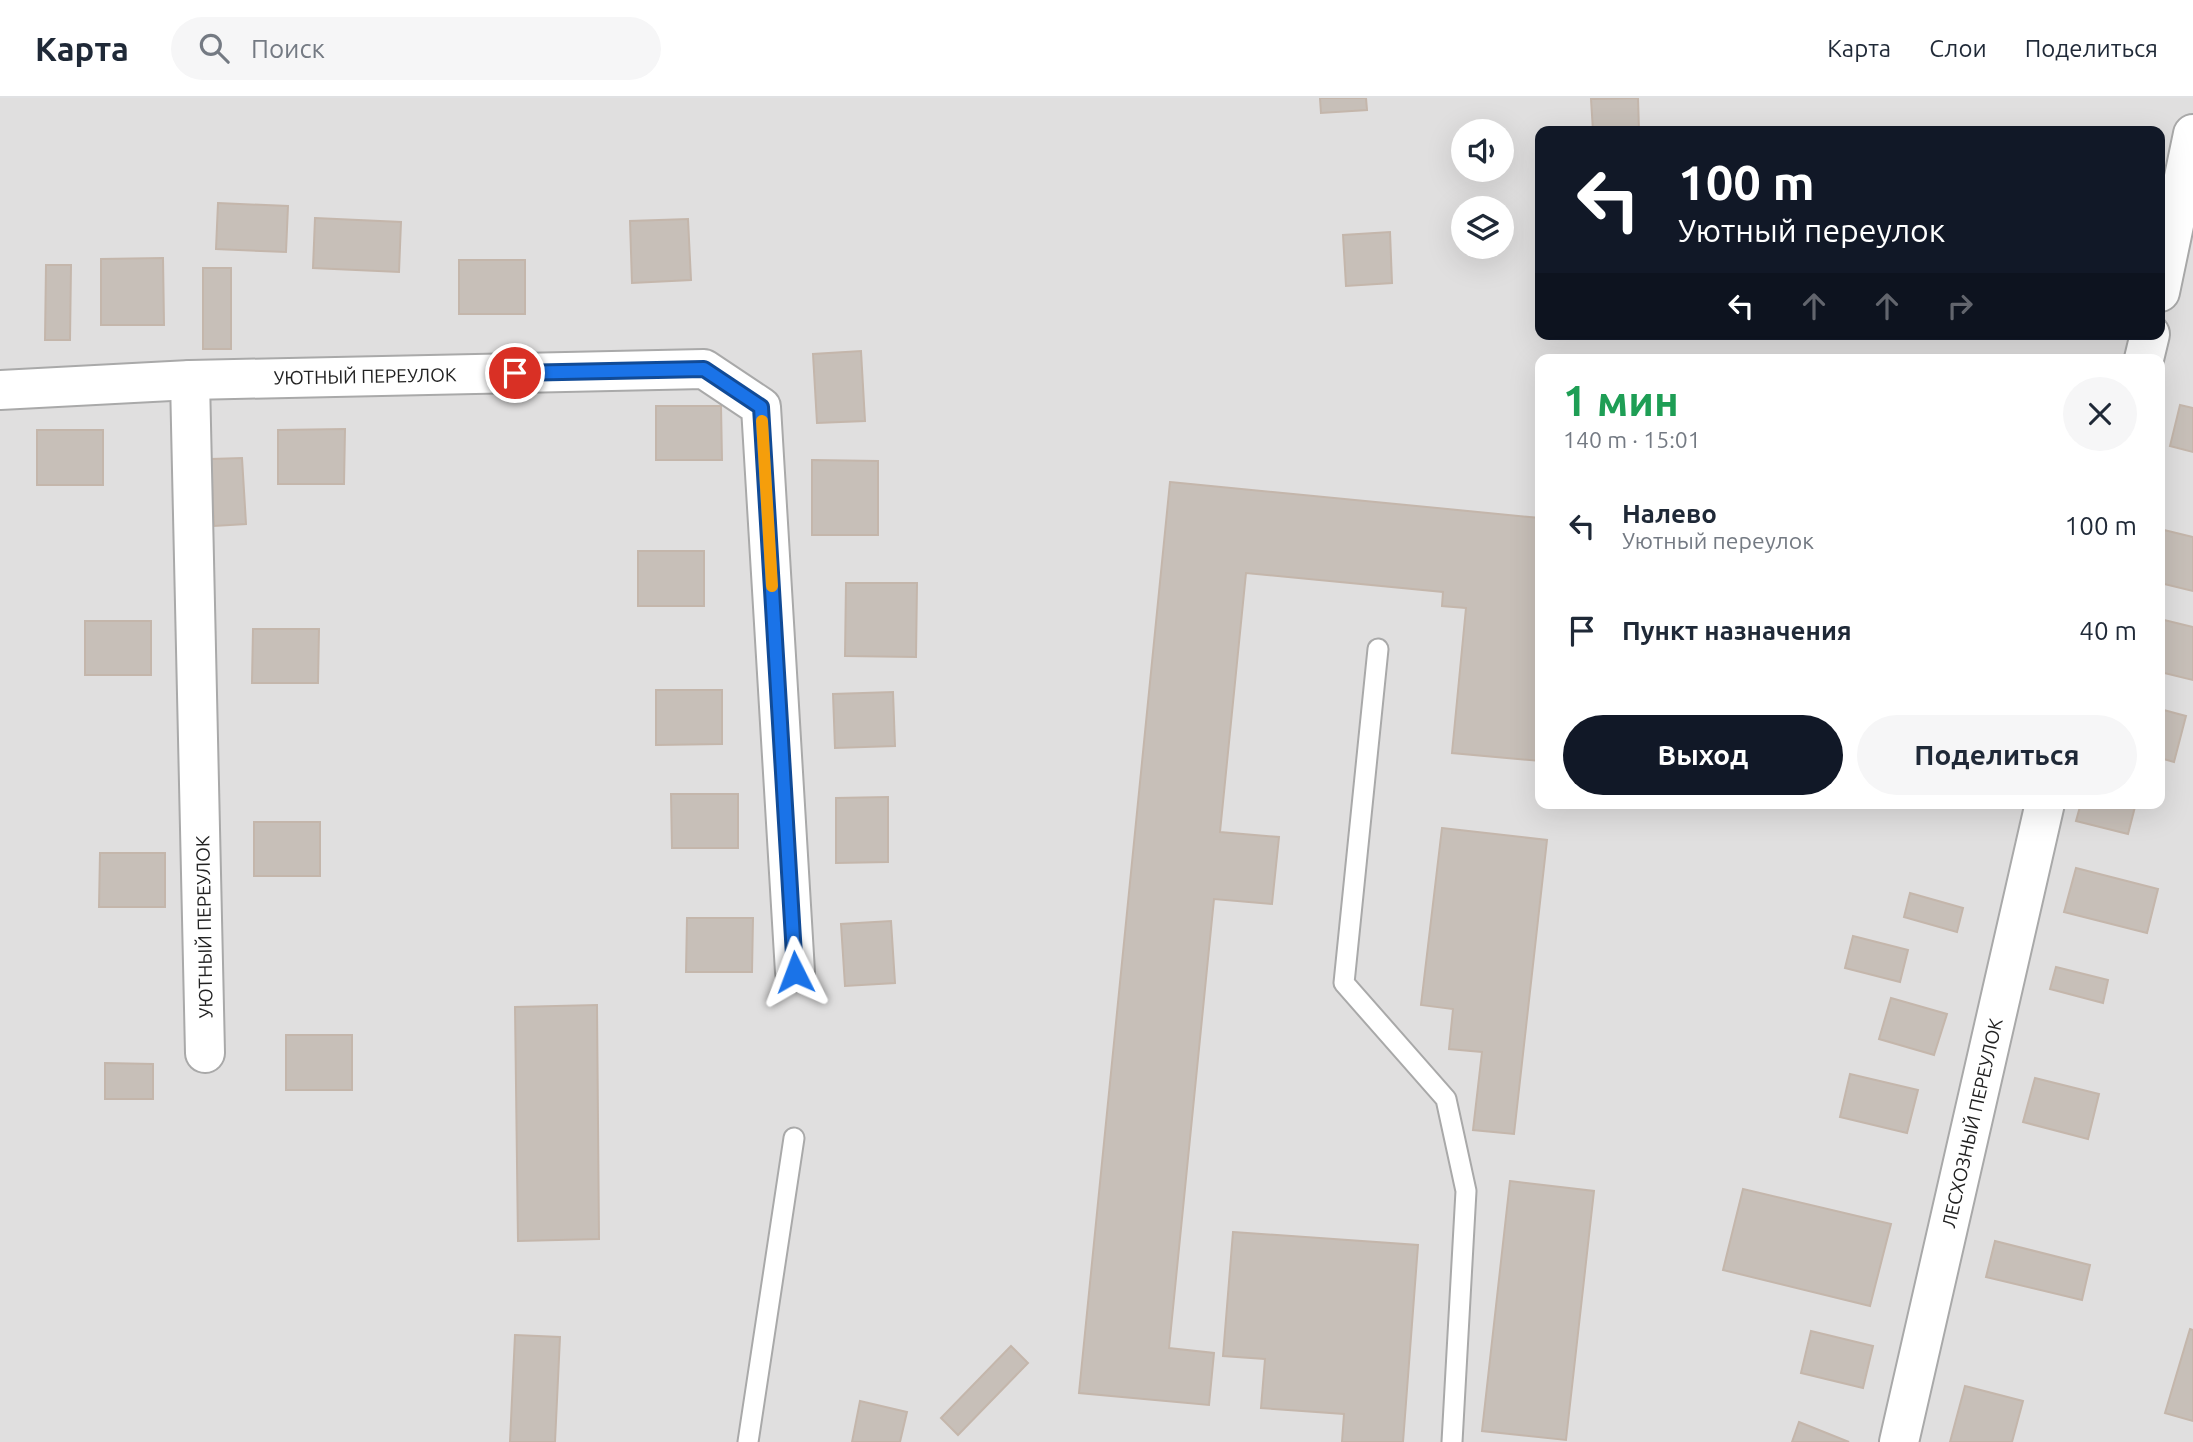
<!DOCTYPE html>
<html lang="ru">
<meta charset="utf-8">
<style>
:root{--surface:#fff;--page:#f6f6f7;--text:#1f2937;--muted:#747a83;--line:#e0e1e3;--accent:#111827}
body{margin:0;font-family:Ubuntu,sans-serif;background:var(--page);color:var(--text);height:100vh;display:flex;flex-direction:column;font-size:26px;white-space:nowrap}
*{box-sizing:border-box;margin:0}
p{font-size:23px;color:var(--muted)}
.icon{flex:none;width:38px;height:38px;fill:none;stroke:currentColor;stroke-width:2;stroke-linecap:round;stroke-linejoin:round}
.map{position:relative;flex:1;overflow:hidden}
.drawer{position:absolute;left:1535px;top:256px;width:630px;height:455px;display:flex;flex-direction:column;background:var(--surface);border-radius:14px;box-shadow:0 7px 28px #0002}
.drawer>*{flex:none}
.guide{position:absolute;left:1535px;top:28px;width:630px;height:214px;border-radius:14px;box-shadow:0 7px 28px #0002;background:#111827;color:#fff;overflow:hidden}
.tools{position:absolute;left:1451px;top:21px;display:grid;gap:14px}
.tools a{display:grid;place-items:center;width:63px;height:63px;border-radius:50%;background:var(--surface);box-shadow:0 7px 28px #0002;font-size:35px}
.pin{position:absolute;display:grid;place-items:center;width:60px;height:60px;color:#fff;margin:-30px;border:4px solid #fff;border-radius:50%;box-shadow:0 2px 7px #0007}
.me{position:absolute;width:77px;margin:-38px;rotate:357deg;stroke-linejoin:round;filter:drop-shadow(0 0 5px #0008)}
.turn{display:flex;align-items:center;gap:24px;height:147px;padding:0 28px;font-size:32px}
.turn .icon{width:91px;height:91px;stroke-width:2.5}
.turn b{display:block;font-size:49px;line-height:60px}
.lanes{display:flex;align-items:center;height:66px;padding:0 28px;background:#0003;justify-content:center;gap:35px;direction:ltr}
.lanes .off{opacity:.35}
.round{display:grid;place-items:center;flex:none;width:74px;height:74px;border-radius:37px;background:var(--page)}
.overview{display:flex;align-items:center;justify-content:space-between;height:119px;padding:0 28px}
h1{font-size:42px;font-weight:700;line-height:52px;color:#1e9e55}
.button{display:flex;gap:14px;margin-top:auto;padding:14px 28px}
.button a{flex:1;height:80px;border-radius:42px;background:var(--accent);color:#fff;font-size:28px;font-weight:700;line-height:80px;text-align:center}
.button a+a{background:var(--page);color:var(--text)}
ul{padding:0;list-style:none}
li{display:flex;align-items:center;gap:21px;height:105px;padding:0 28px}
li div{flex:1}
li b{display:block;font-size:26px}
li em{font-style:normal}
header{display:flex;align-items:center;gap:42px;box-sizing:border-box;height:98px;padding:0 35px;background:var(--surface);border-bottom:2px solid var(--line)}
header strong{font-size:33px}
nav{display:flex;gap:38px;margin-inline-start:auto;font-size:24px}
.search{width:490px;height:63px;background:var(--page);display:flex;align-items:center;gap:18px;box-sizing:border-box;padding:0 24px;border-radius:38px;color:var(--muted);font-size:26px}
.map>svg:first-child{display:block}
</style>
<header>
<strong>Карта</strong>
<div class="search"><svg class="icon" aria-label="search" viewBox="0 0 24 24"><circle cx="10" cy="10" r="6"/><path d="M15 15l6 6"/></svg>Поиск</div>
<nav><a>Карта</a><a>Слои</a><a>Поделиться</a></nav>
</header>
<div class="map">
<svg width="2193" height="1344" viewBox="0 0 2193 1344">
<rect width="100%" height="100%" fill="#f2efe9"/>
<path fill="#e0dfdf" fill-rule="evenodd" d="M0,0h2193v1344h-2193zM1463,33h39v39h-39zM1540,33h620v203h-620zM1463,110h39v39h-39zM1540,261h620v444h-620z"/>
<g fill="#c7bfb8" stroke="#c4b6ab" stroke-width="2">
<path d="M1320,0h46l1,12 -46,3z"/>
<path d="M1638,0l1,33h-46l-2,-32z"/>
<path d="M218,105l70,3 -2,46 -70,-3z"/>
<path d="M315,120l86,4 -2,50 -86,-4z"/>
<path d="M688,121l3,61 -59,3 -2,-62z"/>
<path d="M1390,134l2,51 -46,3 -3,-51z"/>
<path d="M163,160l1,67h-63v-66z"/>
<rect x="459" y="162" width="66" height="54"/>
<path d="M46,167h25l-1,75h-25z"/>
<rect x="203" y="170" width="28" height="81"/>
<path d="M861,253l4,70 -48,2 -4,-69z"/>
<path d="M2180,307l13,3v44l-23,-6z"/>
<path d="M656,308h65l1,54h-66z"/>
<path d="M345,331l-1,55h-66v-54z"/>
<rect x="37" y="332" width="66" height="55"/>
<path d="M242,360l4,66 -32,2 -3,-67z"/>
<path d="M812,362l66,1v74h-66z"/>
<path d="M1170,384l370,36v243l-88,-8 14,-145 -24,-2 1,-14 -197,-19 -26,259 59,5 -7,67 -58,-5 -45,449 45,5 -5,52 -130,-12z"/>
<path d="M2164,432l29,7v54l-33,-8v-34z"/>
<rect x="638" y="453" width="66" height="55"/>
<path d="M846,485h71l-1,74 -71,-1z"/>
<path d="M2160,521l33,8v53l-33,-8z"/>
<rect x="85" y="523" width="66" height="54"/>
<path d="M253,531h66l-1,54h-66z"/>
<path d="M656,592h66v54l-66,1z"/>
<path d="M893,594l2,54 -60,2 -2,-54z"/>
<path d="M2160,611l26,7 -12,46 -14,-4z"/>
<path d="M671,696h67v54h-66z"/>
<path d="M888,699v65l-52,1v-65z"/>
<path d="M2081,705h55l-8,31 -52,-13z"/>
<rect x="254" y="724" width="66" height="54"/>
<path d="M1442,730l105,12 -33,294 -41,-4 9,-78 -33,-3 4,-40 -32,-4z"/>
<path d="M100,755h65v54h-66z"/>
<path d="M2076,770l82,21 -11,44 -83,-21z"/>
<path d="M1910,795l53,15 -6,24 -53,-15z"/>
<path d="M687,820h66l-1,54h-66z"/>
<path d="M891,823l4,62 -50,3 -4,-62z"/>
<path d="M1853,838l55,14 -8,32 -55,-14z"/>
<path d="M2056,869l52,13 -5,23 -53,-14z"/>
<path d="M1891,900l56,16 -13,41 -55,-16z"/>
<path d="M597,907l2,234 -81,2 -3,-234z"/>
<rect x="286" y="937" width="66" height="55"/>
<path d="M105,965l48,1v35h-48z"/>
<path d="M1850,976l68,16 -11,43 -67,-16z"/>
<path d="M2035,980l64,16 -11,45 -65,-17z"/>
<path d="M1510,1083l84,10 -28,249 -84,-9z"/>
<path d="M1743,1091l148,35 -21,82 -147,-36z"/>
<path d="M1233,1134l185,13 -15,197h-61l2,-28 -83,-6 4,-49 -42,-3z"/>
<path d="M1995,1143l95,24 -8,35 -96,-23z"/>
<path d="M2190,1231l3,1v91l-28,-8z"/>
<path d="M1811,1233l62,15 -10,42 -62,-15z"/>
<path d="M515,1237l45,2 -5,105h-45z"/>
<path d="M1011,1248l17,17 -70,72 -17,-17z"/>
<path d="M1965,1288l58,15 -11,41h-62z"/>
<path d="M860,1303l47,11 -7,30h-48z"/>
<path d="M1799,1324l50,20h-57z"/>
</g>
<g fill="none" stroke-linecap="round" stroke-linejoin="round">
<g stroke="#a9a9a9" stroke-width="23">
<g id="lane">
<path d="M1378,551l-34,334 102,116 20,92 -14,251"/>
<path d="M748,1344l46,-304"/>
</g>
</g>
<g stroke="#a9a9a9" stroke-width="42">
<g id="street">
<path d="M2160,194l33,-158"/>
<path d="M2144,261l6,-25"/>
<path d="M190,282l15,673"/>
<path d="M0,292l190,-10 514,-11 57,38 34,565"/>
<path d="M1899,1344l146,-639"/>
</g>
</g>
<use href="#lane" stroke="#fff" stroke-width="19"/>
<use href="#street" stroke="#fff" stroke-width="38"/>
</g>
<g fill="none" stroke-linecap="round" stroke-linejoin="round">
<g stroke="#114b97" stroke-width="18">
<path id="route" d="M515,275l189,-4 57,38 34,565"/>
</g>
<use href="#route" stroke="#1a73e8" stroke-width="12"/>
<path stroke="#f59e0b" stroke-width="12" d="M762,323l10,165"/>
</g>
<g text-anchor="middle" dominant-baseline="central" stroke-width="6" stroke-linejoin="round" paint-order="stroke">
<g font-size="19" fill="#222" stroke="#fff">
<text transform="translate(365 278) rotate(-1)">УЮТНЫЙ ПЕРЕУЛОК</text>
<text transform="translate(204 829) rotate(-91)">УЮТНЫЙ ПЕРЕУЛОК</text>
<text transform="translate(1972 1025) rotate(-77)">ЛЕСХОЗНЫЙ ПЕРЕУЛОК</text>
</g>
</g>
</svg>
<div class="tools">
<a><svg class="icon" aria-label="sound" viewBox="0 0 24 24"><path d="M4 9h4l5-4v14l-5-4H4zM17 9q2 3 0 6"/></svg></a>
<a><svg class="icon" aria-label="layers" viewBox="0 0 24 24"><path d="M12 4l9 5-9 5-9-5zM3 14l9 5 9-5"/></svg></a>
</div>
<div class="pin" style="left:515px;top:275px;background:#d93025"><svg class="icon" aria-label="arrive" viewBox="0 0 24 24"><path d="M6 21V4h12l-3 4 3 4H6"/></svg></div>
<svg class="me" style="left:795px;top:874px" viewBox="-20 -20 40 40"><path d="M0-17L14 15 0 8-14 15z" fill="#1a73e8" stroke="#fff" stroke-width="4"/></svg>
<div class="guide">
<div class="turn"><svg class="icon" aria-label="left" viewBox="0 0 24 24"><path d="M17 20v-9H6M10 6l-5 5 5 5"/></svg><div><b>100 m</b>Уютный переулок</div></div>
<div class="lanes"><svg class="icon" aria-label="left" viewBox="0 0 24 24"><path d="M17 20v-9H6M10 6l-5 5 5 5"/></svg><svg class="icon off" aria-label="ahead" viewBox="0 0 24 24"><path d="M12 20V5M6 11l6-6 6 6"/></svg><svg class="icon off" aria-label="ahead" viewBox="0 0 24 24"><path d="M12 20V5M6 11l6-6 6 6"/></svg><svg class="icon off" aria-label="right" viewBox="0 0 24 24"><path d="M7 20v-9h11M14 6l5 5-5 5"/></svg></div>
</div>
<section class="drawer">
<div class="overview"><div><h1>1 мин</h1><p>140 m · 15:01</p></div><a class="round"><svg class="icon" aria-label="close" viewBox="0 0 24 24"><path d="M6 6l12 12M18 6L6 18"/></svg></a></div>
<ul>
<li><svg class="icon" aria-label="left" viewBox="0 0 24 24"><path d="M17 20v-9H6M10 6l-5 5 5 5"/></svg><div><b>Налево</b><p>Уютный переулок</p></div><em>100 m</em></li>
<li><svg class="icon" aria-label="arrive" viewBox="0 0 24 24"><path d="M6 21V4h12l-3 4 3 4H6"/></svg><div><b>Пункт назначения</b></div><em>40 m</em></li>
</ul>
<div class="button"><a>Выход</a><a>Поделиться</a></div>
</section>
</div>
